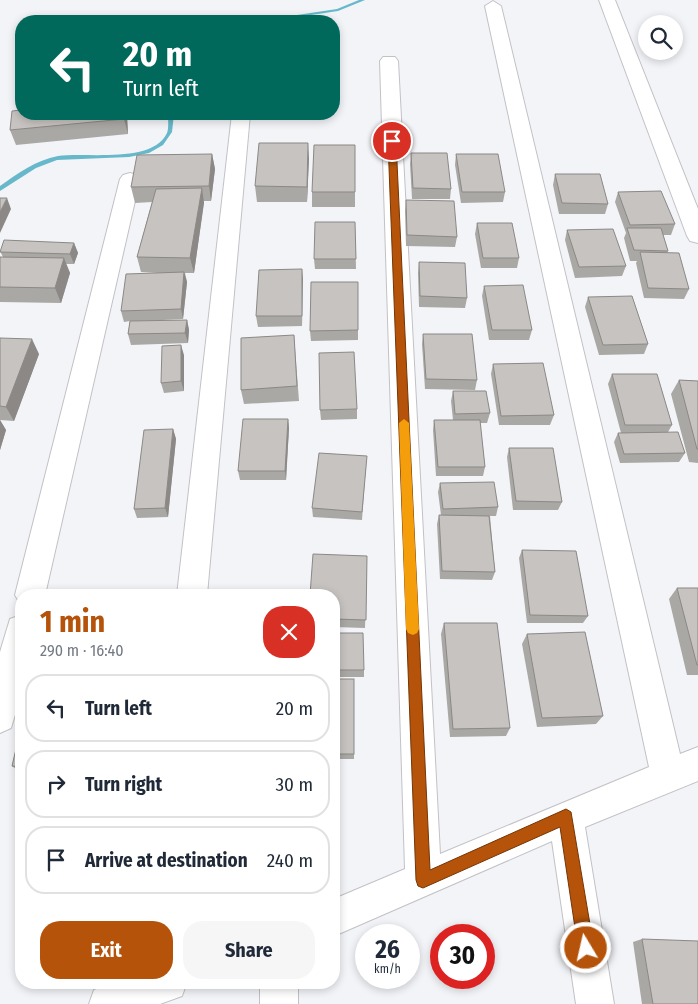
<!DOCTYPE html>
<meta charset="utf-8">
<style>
:root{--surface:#fff;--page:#f6f6f7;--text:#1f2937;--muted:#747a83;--line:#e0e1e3;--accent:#b45309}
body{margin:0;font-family:"Fira Sans Condensed",sans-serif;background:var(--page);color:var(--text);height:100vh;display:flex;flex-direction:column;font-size:19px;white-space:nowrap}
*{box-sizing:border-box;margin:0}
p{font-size:16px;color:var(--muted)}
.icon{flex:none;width:28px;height:28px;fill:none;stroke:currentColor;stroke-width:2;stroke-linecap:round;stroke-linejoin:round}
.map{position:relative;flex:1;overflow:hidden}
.side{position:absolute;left:15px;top:589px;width:325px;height:400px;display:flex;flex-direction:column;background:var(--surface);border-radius:20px;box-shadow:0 2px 8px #0003}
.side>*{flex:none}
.top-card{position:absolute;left:15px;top:15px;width:325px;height:105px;border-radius:20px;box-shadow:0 2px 8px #0003;background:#00695c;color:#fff;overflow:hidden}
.buttons{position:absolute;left:638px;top:15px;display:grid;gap:10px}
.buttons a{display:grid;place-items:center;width:45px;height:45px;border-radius:50%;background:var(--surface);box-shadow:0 2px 8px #0003;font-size:25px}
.speed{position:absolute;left:355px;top:924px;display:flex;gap:10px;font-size:25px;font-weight:700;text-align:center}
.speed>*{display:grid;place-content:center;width:65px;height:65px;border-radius:50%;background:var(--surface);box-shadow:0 2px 8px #0003;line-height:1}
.speed small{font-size:12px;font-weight:400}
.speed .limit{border:8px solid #d22;background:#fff;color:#111}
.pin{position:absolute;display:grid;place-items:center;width:42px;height:42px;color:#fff;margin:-21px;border:2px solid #fff;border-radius:50%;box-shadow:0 1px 5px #0007}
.me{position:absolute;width:55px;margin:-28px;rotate:351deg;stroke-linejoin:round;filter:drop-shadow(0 0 4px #0008)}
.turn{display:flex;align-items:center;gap:18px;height:105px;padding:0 25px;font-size:22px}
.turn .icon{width:65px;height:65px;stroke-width:2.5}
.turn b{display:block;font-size:35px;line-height:42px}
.round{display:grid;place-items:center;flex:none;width:52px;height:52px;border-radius:20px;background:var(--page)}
.overview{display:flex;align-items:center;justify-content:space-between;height:85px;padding:0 25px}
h1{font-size:30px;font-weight:700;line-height:38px;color:var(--accent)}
.action{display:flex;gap:10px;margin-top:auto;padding:10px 25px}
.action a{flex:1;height:58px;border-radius:20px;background:var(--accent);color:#fff;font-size:20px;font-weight:700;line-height:58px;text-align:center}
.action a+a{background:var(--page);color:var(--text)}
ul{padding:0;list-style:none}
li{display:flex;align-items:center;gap:15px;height:68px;margin:0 10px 8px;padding:0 15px;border:2px solid var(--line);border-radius:20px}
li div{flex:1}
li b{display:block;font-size:19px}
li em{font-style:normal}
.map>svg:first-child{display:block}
</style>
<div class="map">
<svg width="698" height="1004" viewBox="0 0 698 1004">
<rect width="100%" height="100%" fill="#f3f4f8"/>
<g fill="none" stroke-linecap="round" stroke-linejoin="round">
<g fill="#67b8ca" fill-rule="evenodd">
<path d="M359,0h6l-27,11 -67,10h-9l2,-1 73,-11z"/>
<path d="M168,114h6l-2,18 -9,13 -14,8 -20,4 -72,3 -21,8 -36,23v-5c17,-12 36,-26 58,-30 28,-4 95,8 109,-23 2,-5 1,-13 1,-19z"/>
</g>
<g stroke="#c2c2c6" stroke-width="2">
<g id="minor">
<path d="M599,0h16l83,209v34l-8,-2 -3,-5z"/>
<path d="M493,1l8,5 179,748 18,-7v34l-113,46 29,177h-38l-24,-163 -218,95v-37l71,-30 -25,-808 3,-4h12l3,4 42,793 209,-87 -164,-761z"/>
<path d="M232,114h18l-43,481h-30z"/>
<path d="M130,173l7,2 3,4 -95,416h-24v10l-6,-10 105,-416 3,-4z"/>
<path d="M21,615v80l-10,33 -11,5v-81l10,-33z"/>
<path d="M114,982h73l-5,14 -22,8h-71l5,-14z"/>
<rect x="260" y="982" width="38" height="22"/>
</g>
</g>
<use href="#minor" fill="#fff" fill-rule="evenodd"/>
</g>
<g fill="#aaa8a5">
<path d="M127,116l1,18 -112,11 -6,-15z"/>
<path d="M355,145v62h-43v-15z"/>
<path d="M411,153l40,36 -1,10h-38l-2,-35z"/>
<path d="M212,154l3,15 -4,32h-7l-10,72h-9l2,9 -4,37 -41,2 45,-1 2,10 -1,13 -57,2 -3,-11 2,-13 -6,1 -3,-11 40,-38 -20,-1 -4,-15 15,-55 -17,1 -4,-16z"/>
<path d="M456,154l49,38 -2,10 -42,1 -6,-38z"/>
<path d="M309,158l-2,44h-50l-2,-16z"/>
<path d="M555,174l53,30 -3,10h-46l-6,-29z"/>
<path d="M618,192l57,32 -4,11h-8l5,16 -1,2 22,36 -5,10 -40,-1 -8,-35 1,-2h-7l-6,-23 2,-5 -11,-31z"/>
<path d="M406,200l51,37 -2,10 -49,-1 -1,-35z"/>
<path d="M355,222l1,47h-41l-1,-10z"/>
<path d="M477,223l42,35 -2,10h-36l-6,-34z"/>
<path d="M567,230l59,36 -4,10 -47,2 -10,-38z"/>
<path d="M74,243l4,10 -4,11h-8l4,9 -9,30 -61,-1v-45h3l-3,-6z"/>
<path d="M419,262l48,36 -2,10 -46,-1 -1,-34z"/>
<path d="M302,269v57l-44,1 -2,-11z"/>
<path d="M358,282v58l-47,1 -1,-10z"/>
<path d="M484,286l48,44 -3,10h-40l-7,-44z"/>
<path d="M588,297l60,47 -4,10 -45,1 -14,-48z"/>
<path d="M423,334l54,46 -2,10 -50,-1 -3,-45z"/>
<path d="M294,335l5,66 -55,3 -3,-14z"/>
<path d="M0,338l39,16 -25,67 -14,-1 6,10 -6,20z"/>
<path d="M184,355v36l-20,2 -3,-10z"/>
<path d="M493,364l61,51 -4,10h-51l-8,-51z"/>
<path d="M612,374l60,51 -4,7 17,21 -6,9 -59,1 -6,-21 4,-9h3l-13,-49z"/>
<path d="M679,380l19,1v82l-9,-1 -18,-68z"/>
<path d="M453,391l37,22 -3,10h-7l5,44 -2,9h-47l-3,-46 1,-10h19l-2,-19z"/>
<path d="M357,409v10l-36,1 -1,-10z"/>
<path d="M288,419l1,9 -3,52h-46l-2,-9z"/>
<path d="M173,429l3,10 -8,78 -31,1 -3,-9z"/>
<path d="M509,448l53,54 -4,8h-45l-6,-53z"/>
<path d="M366,465l-4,55 -49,-3 -1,-9z"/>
<path d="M440,483l58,24 -2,9h-6l5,56 -3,8 -52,-1 -3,-55 2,-9h2l-3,-23z"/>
<path d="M522,550l66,66 -5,7h-56l-8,-65z"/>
<path d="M367,556l-2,72 -31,-1v-32z"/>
<path d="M677,588h21v87h-11l-18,-76z"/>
<path d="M444,623l66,105 -4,8 -56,1 -9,-103z"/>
<path d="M334,633l30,37v7h-30z"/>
<path d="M527,634l76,82 -7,8 -59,3 -15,-83z"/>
<rect x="334" y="679" width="20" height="80"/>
<path d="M21,728v45l-9,-7z"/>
<path d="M642,939l56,65h-56l-9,-62z"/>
</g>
<g fill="#8b8886">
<path d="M124,114h3v2l1,18 -4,-15z"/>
<path d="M308,143l1,15 -2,44v-15z"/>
<path d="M212,154l3,15 -4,32 -2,-15z"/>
<path d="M202,188l2,15 -10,70 -4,-15z"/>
<path d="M7,198l4,11 -11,24v-21z"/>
<path d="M74,243l4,10 -4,11 -4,-10z"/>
<path d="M64,258l6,15 -9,30 -6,-15z"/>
<path d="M302,269l1,10 -1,47z"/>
<path d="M184,272l3,10 -4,37 -2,-10z"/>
<path d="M187,320l2,10 -1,13 -3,-10z"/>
<path d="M32,339l7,15 -25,67 -8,-14z"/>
<path d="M181,345l3,10v36l-3,-10z"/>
<path d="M288,419l1,9 -3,52 -1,-9z"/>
<path d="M0,420l6,10 -6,20z"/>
<path d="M173,429l3,10 -8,78 -3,-9z"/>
</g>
<g fill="#c6c3c0" stroke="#8b8886">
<path d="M21,110v4h103v5l-114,11 2,-19z"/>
<path d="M259,143h49l-1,44 -52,-1z"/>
<path d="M314,145h41v47h-43z"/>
<path d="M411,153h36l4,36 -38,-1z"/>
<path d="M212,154l-3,32 -78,1 6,-32z"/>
<path d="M456,154h42l7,38h-43z"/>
<path d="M555,174h45l8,30 -46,-1z"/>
<path d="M202,188l-12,70 -53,-1 19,-68z"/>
<path d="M661,191l14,33 -45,1 -12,-33z"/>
<path d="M0,198h7l-7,14z"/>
<path d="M406,200l48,1 3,36 -50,-2z"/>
<path d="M315,222h40l1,37h-42z"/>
<path d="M477,223h35l7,35h-36z"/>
<path d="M627,228h34l7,23 -34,-1z"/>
<path d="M613,229l13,37 -47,1 -12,-37z"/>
<path d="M4,240l70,3 -4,11 -70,-2z"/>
<path d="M640,252l39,1 10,36 -41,-1z"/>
<path d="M0,257l64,1 -9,30 -55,-1z"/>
<path d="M419,262l46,1 2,35 -47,-2z"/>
<path d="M302,269v47h-46l3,-46z"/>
<path d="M184,272l-3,37 -60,2 5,-37z"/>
<path d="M311,282h47v48l-48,1z"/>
<path d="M523,285l9,45h-40l-8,-44z"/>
<path d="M632,296l16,48 -45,1 -15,-48z"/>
<path d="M187,320l-2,13 -57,1 2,-13z"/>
<path d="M423,334h49l5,46 -51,-1z"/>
<path d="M294,335l3,51 -56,4v-52z"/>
<path d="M0,338l32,1 -26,68 -6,-1z"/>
<path d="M181,345v36l-20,2 1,-37z"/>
<path d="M354,352l3,57 -37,1 -1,-57z"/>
<path d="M543,363l11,52 -53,1 -8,-52z"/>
<path d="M612,374h45l15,51h-47z"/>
<path d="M679,380l19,1v68h-1z"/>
<path d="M453,391h33l4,22 -35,1z"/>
<path d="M243,419h45l-3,52h-47z"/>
<path d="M434,420h46l5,47h-47z"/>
<path d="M173,429l-8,79 -31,1 10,-79z"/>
<path d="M678,432l7,21 -61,1 -6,-21z"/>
<path d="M509,448h44l9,54 -46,-1z"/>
<path d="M319,453l48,3 -5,56 -50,-4z"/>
<path d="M494,482l4,25 -55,2 -3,-26z"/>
<path d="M439,515l50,1 6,56 -53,-1z"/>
<path d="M522,550l54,1 12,65 -58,-1z"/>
<path d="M313,554l54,2 -1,64 -32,-1v-24h-24z"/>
<path d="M677,588h21v77h-1z"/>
<path d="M444,623h53l13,105 -57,1z"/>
<path d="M585,632l18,84 -61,2 -15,-84z"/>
<path d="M334,633h29l1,37h-30z"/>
<rect x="334" y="679" width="20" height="75"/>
<path d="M21,728v39l-9,-1z"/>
<path d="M642,939l56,2v63h-45z"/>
</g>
<path fill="#b45309" stroke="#753606" d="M392,139l4,2 34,729 136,-61 5,3 23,136 -2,5 -6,3 -5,-3 -3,-5 -18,-121 -137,61 -5,-2 -2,-6 -28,-739z"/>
<path fill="#f59e0b" d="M404,419l5,4 10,206 -2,4 -4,2 -5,-2 -2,-4 -7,-206z"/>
</svg>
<div class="buttons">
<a><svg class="icon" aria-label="search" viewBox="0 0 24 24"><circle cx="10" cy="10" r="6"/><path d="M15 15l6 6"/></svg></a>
</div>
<div class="speed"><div>26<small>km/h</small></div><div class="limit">30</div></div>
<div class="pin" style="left:392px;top:141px;background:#d93025"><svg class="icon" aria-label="arrive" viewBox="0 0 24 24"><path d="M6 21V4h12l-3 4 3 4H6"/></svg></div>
<svg class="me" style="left:586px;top:948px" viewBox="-20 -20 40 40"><circle r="17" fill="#b45309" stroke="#fff" stroke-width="3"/><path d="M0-11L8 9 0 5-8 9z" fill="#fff"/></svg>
<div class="top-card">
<div class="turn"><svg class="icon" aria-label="left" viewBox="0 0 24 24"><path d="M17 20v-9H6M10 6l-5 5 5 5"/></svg><div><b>20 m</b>Turn left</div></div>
</div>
<section class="side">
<div class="overview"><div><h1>1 min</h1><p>290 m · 16:40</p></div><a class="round" style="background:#d93025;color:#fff"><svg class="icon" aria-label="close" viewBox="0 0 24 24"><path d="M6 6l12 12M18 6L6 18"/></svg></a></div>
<ul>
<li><svg class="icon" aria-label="left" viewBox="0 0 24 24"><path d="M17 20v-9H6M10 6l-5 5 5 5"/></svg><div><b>Turn left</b></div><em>20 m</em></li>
<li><svg class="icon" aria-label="right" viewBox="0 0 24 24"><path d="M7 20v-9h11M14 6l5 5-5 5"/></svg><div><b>Turn right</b></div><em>30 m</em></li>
<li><svg class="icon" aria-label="arrive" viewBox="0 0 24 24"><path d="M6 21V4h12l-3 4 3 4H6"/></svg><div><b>Arrive at destination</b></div><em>240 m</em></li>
</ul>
<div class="action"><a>Exit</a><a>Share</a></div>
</section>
</div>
